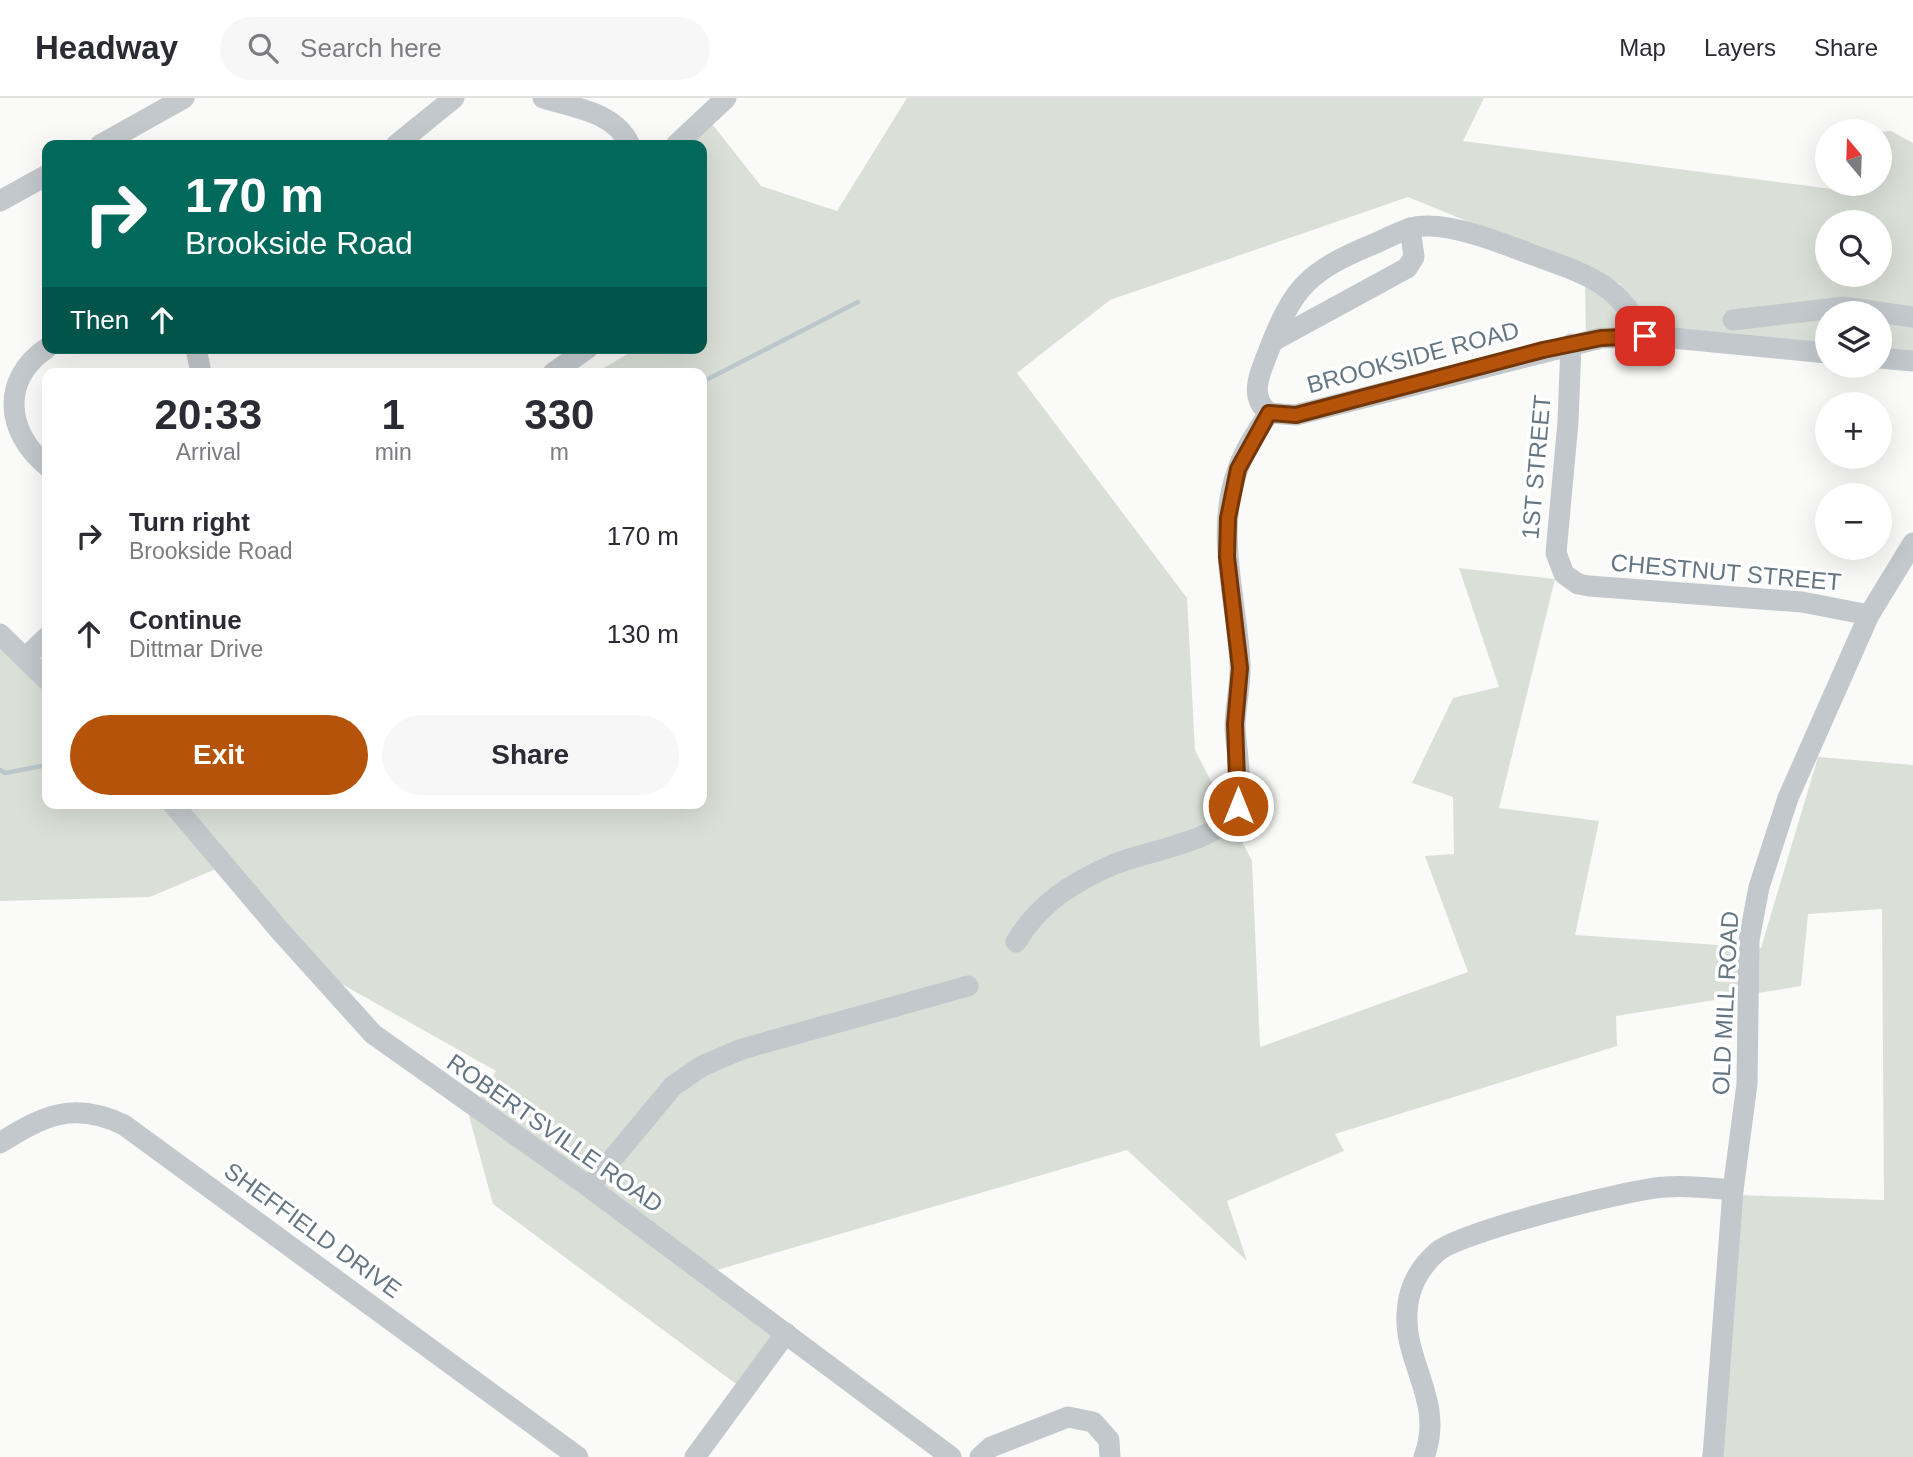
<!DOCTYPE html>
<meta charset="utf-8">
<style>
:root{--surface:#fff;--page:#f7f7f7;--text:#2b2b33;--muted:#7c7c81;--line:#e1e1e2;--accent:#b45309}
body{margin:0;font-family:Arial,sans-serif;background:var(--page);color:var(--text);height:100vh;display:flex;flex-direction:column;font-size:26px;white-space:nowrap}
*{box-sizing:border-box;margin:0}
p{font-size:23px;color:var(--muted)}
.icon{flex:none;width:38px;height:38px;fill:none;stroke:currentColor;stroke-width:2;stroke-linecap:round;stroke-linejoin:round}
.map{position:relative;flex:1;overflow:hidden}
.drawer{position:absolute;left:42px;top:270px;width:665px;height:441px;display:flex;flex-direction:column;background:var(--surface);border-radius:14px;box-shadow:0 7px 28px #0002}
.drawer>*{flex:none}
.top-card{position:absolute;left:42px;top:42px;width:665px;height:214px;border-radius:14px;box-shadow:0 7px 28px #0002;background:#00695c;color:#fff;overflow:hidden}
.needle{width:46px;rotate:341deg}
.controls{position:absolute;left:1815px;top:21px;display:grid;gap:14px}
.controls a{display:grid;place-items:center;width:77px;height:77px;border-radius:50%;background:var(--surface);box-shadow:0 7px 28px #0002;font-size:35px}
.pin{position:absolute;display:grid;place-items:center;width:60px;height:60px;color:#fff;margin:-30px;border-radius:14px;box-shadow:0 4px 10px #0006}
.me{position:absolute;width:77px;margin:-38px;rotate:0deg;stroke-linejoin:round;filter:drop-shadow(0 0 5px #0008)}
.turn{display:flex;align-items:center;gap:24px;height:147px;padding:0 28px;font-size:32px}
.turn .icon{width:91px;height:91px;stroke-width:2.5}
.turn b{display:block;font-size:49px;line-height:60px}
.then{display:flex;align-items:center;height:66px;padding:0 28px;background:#0003;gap:14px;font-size:26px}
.eta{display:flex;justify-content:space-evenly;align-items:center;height:119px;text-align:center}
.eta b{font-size:42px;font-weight:800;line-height:49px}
.primary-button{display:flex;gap:14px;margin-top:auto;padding:14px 28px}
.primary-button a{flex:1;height:80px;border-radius:42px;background:var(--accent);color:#fff;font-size:28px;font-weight:800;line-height:80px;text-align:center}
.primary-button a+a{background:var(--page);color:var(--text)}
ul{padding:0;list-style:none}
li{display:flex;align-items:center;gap:21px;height:98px;padding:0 28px}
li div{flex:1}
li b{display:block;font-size:26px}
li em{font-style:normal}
header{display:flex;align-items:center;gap:42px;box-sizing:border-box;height:98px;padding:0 35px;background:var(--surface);border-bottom:2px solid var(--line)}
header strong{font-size:33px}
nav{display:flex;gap:38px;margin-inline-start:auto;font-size:24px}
.search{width:490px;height:63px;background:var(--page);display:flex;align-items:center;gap:18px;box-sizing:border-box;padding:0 24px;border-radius:38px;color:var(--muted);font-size:26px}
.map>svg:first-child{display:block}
</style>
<header>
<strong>Headway</strong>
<div class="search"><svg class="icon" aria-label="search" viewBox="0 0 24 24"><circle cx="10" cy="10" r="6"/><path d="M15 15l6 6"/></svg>Search here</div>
<nav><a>Map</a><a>Layers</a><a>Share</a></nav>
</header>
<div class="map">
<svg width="1913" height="1359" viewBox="0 0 1913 1359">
<rect width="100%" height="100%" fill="#fafaf8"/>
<path fill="#dadfd7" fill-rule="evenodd" d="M907,0h577l-21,43 376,49 1,-6h40v-52l11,-1 22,12v216l-33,-2v-44h-53v40l-241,-16 -1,-58 38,6 -215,-88 -298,103 -93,73 170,225 8,152 57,111 8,186 208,-75 -43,-116 29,-2 -1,-57 -41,-14 41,-85 46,-11 -40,-119 96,11 -56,229 100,13 -24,114 186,13 57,-191 95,8v692h-211l38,-262 144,5 -2,-291 -74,5 -7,72 -185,30 1,30 -282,88 9,17 -117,50 20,60 -120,-111 -410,120 78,60 -44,65 -258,-191 -24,-88 27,-45 -156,-88 -110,-120 -80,34 -150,4v-277l25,22 22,-15v172h655v-430h-107l43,-25h64v-203h-33l40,-25 52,66 76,25zM1827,124h53v53h-53z"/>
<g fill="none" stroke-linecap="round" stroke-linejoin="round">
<g stroke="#bbc7cb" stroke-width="4.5">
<path d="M702,284l156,-80"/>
<path d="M0,672l5,3 42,-8"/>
</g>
<g stroke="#c3c8cc" stroke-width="21">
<path d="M543,0c32,10 72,14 87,47"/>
<path d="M100,47l84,-47"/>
<path d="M396,47l58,-47"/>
<path d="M676,47l50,-47"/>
<path d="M0,103l47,-26"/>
<path d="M1733,222l111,-13 69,10"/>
<path d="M1273,243l134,-73 7,-11 -4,-29"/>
<path d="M1571,246l-3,78 -12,131 8,21 14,10 11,2 213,16 67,13"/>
<path d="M196,250l5,25"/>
<path d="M1880,260l33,3"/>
<path d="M553,275l35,-25"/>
<path d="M1269,315l27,2 305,-77 61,-1 165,16"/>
<path d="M1269,315c-20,-16 -10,-38 -2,-58 26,-69 41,-84 109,-112 16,-7 32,-17 50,-17 31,-1 78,18 107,29 55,20 84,27 112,81"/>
<path d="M47,368c-41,-34 -47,-86 0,-118"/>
<path d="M0,536l47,46"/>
<path d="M25,560l22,-21"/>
<path d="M172,705l109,129 92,102 216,153 362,270"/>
<path d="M1016,844c23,-38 54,-58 94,-76 30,-14 115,-25 127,-58 7,-19 -1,-59 -2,-80 0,-21 6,-43 5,-64 -3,-65 -26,-131 -2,-195 7,-20 19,-38 31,-56"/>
<path d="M0,1045c44,-28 74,-42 124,-18l454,332"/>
<path d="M589,1089l84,-101 29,-20 40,-17 226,-63"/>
<path d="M695,1359l91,-124"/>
<path d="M980,1359l11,-10 77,-30 25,5 16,18 1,17"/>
<path d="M1424,1359c21,-55 -20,-93 -17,-144 1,-24 12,-45 30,-61 23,-20 192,-63 228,-65 22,-2 46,1 68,3"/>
<path d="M1713,1359l20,-267 14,-106 2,-144 10,-53 29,-89 81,-183 44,-72"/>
</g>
</g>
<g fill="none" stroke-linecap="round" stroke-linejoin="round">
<g stroke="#753606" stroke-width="18">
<path id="route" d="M1238,708l-3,-82 5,-56 -13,-111 1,-39 10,-49 31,-56 27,2 247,-65 58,-12 44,-2"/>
</g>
<use href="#route" stroke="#b45309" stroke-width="12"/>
</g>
<g text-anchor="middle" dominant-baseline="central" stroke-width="7" stroke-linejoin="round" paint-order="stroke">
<g font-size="24" fill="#657683" stroke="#fff">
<text transform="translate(1413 259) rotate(-15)">BROOKSIDE ROAD</text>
<text transform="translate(1536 369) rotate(-85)">1ST STREET</text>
<text transform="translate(1726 474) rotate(5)">CHESTNUT STREET</text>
<text transform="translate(1725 905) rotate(-87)">OLD MILL ROAD</text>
<text transform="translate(555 1035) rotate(35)">ROBERTSVILLE ROAD</text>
<text transform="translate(313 1132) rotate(36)">SHEFFIELD DRIVE</text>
</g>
</g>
</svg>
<div class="controls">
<a><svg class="needle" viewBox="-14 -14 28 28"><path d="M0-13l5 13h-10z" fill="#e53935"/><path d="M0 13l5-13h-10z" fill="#7c7c81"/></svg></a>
<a><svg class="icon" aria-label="search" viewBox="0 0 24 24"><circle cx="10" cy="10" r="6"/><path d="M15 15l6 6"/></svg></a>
<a><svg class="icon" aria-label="layers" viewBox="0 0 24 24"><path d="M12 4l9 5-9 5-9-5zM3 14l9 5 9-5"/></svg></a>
<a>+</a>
<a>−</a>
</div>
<div class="pin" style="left:1645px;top:238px;background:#d93025"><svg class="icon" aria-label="arrive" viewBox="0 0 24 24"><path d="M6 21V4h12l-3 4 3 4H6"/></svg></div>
<svg class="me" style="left:1238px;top:708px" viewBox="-20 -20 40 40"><circle r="17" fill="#b45309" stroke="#fff" stroke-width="3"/><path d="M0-11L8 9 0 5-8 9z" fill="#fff"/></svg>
<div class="top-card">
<div class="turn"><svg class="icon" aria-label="right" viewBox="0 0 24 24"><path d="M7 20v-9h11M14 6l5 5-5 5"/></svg><div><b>170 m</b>Brookside Road</div></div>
<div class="then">Then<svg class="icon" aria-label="ahead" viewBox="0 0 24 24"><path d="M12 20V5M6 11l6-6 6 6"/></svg></div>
</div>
<section class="drawer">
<div class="eta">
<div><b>20:33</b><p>Arrival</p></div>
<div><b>1</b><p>min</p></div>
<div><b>330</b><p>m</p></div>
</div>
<ul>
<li><svg class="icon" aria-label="right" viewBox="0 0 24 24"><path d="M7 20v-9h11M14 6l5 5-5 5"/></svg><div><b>Turn right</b><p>Brookside Road</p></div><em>170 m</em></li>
<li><svg class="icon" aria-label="ahead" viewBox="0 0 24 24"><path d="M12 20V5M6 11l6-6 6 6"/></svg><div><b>Continue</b><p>Dittmar Drive</p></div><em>130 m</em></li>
</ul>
<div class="primary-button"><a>Exit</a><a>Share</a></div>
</section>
</div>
